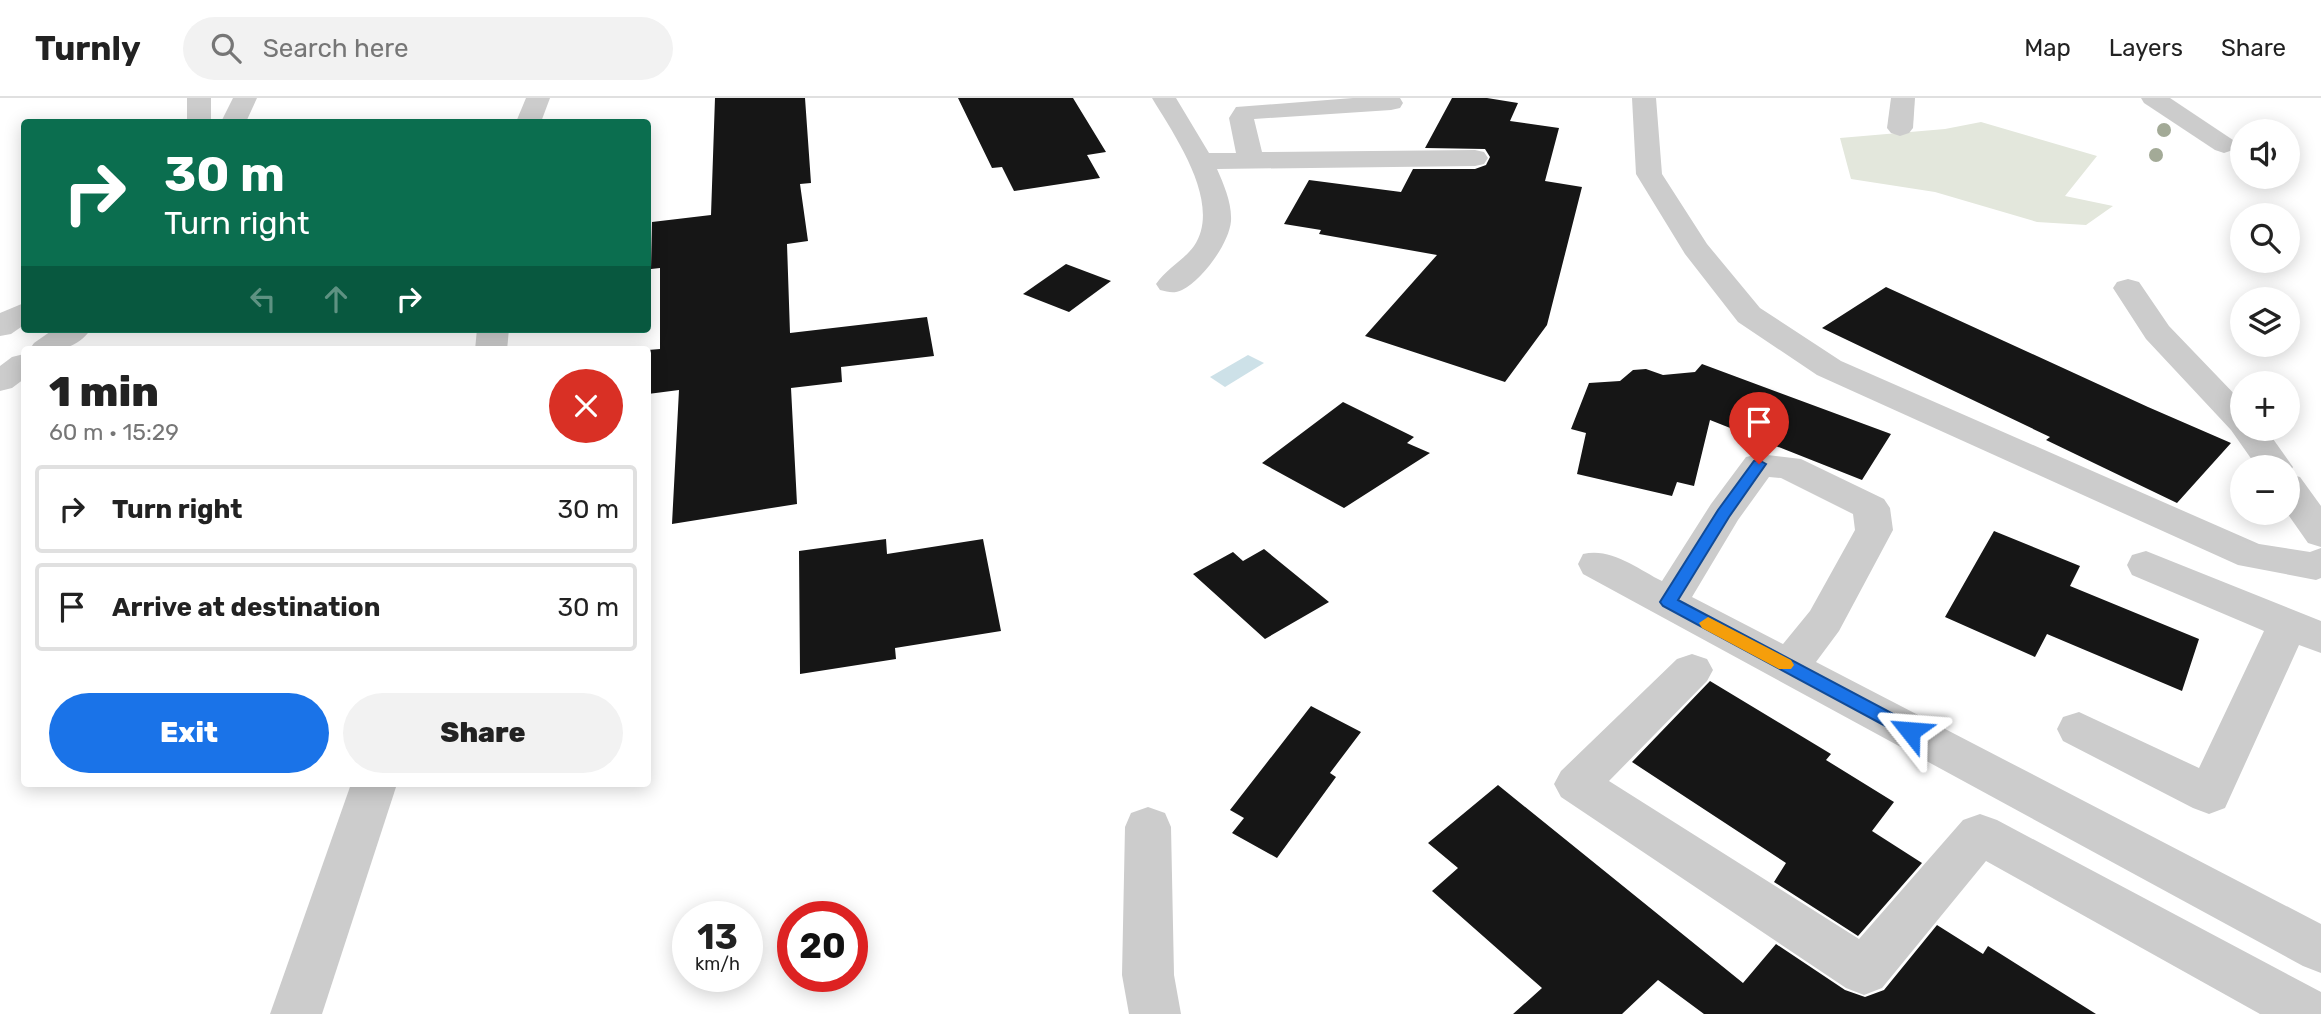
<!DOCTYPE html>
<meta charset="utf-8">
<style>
:root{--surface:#fff;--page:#f2f2f2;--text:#222;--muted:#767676;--line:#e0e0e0;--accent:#1a73e8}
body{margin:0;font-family:Rubik,sans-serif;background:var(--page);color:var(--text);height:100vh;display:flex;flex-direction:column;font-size:26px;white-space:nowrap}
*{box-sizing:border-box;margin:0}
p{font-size:23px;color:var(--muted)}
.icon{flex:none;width:38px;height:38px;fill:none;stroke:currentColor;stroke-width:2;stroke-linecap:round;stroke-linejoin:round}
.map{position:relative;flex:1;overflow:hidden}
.sheet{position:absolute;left:21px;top:248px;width:630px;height:441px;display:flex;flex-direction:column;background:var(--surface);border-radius:7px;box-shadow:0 4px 18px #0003}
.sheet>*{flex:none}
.top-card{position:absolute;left:21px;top:21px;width:630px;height:214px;border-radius:7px;box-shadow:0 4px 18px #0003;background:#0b6e4f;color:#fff;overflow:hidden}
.fabs{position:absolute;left:2230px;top:21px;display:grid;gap:14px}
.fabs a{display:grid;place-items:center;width:70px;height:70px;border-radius:50%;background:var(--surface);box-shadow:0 4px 18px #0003;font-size:35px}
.speed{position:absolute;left:672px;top:803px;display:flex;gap:14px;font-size:35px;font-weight:700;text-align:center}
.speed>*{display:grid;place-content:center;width:91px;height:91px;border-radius:50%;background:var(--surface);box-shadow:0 4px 18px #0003;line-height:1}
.speed small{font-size:18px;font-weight:400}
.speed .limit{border:10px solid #d22;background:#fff;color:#111}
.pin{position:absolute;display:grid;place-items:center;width:60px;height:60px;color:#fff;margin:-72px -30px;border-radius:50% 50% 50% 0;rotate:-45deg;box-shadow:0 0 7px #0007}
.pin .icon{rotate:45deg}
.me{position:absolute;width:77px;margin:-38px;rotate:298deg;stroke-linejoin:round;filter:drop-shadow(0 0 5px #0008)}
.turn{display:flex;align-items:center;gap:24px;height:147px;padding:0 28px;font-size:32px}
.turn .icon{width:91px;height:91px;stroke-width:2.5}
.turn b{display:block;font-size:49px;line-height:60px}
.lanes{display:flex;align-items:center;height:66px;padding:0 28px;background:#0003;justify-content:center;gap:35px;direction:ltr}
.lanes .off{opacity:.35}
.round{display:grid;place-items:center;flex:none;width:74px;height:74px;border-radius:37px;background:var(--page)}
.summary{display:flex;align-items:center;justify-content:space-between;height:119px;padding:0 28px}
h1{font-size:42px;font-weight:800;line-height:52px}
.primary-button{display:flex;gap:14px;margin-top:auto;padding:14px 28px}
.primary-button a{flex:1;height:80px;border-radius:42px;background:var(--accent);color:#fff;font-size:28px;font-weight:800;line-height:80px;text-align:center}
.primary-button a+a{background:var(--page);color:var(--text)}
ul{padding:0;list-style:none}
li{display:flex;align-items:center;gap:21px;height:88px;margin:0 14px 10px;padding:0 14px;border:4px solid var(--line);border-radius:7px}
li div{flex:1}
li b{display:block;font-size:26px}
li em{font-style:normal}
header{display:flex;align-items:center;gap:42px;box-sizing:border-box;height:98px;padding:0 35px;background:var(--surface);border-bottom:2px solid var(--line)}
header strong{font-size:33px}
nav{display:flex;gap:38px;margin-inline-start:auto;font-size:24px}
.search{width:490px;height:63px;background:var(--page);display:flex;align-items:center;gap:18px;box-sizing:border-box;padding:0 24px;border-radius:38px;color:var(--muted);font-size:26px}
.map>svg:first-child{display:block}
</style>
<header>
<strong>Turnly</strong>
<div class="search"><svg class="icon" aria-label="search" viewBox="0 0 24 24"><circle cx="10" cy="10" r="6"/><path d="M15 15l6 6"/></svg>Search here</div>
<nav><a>Map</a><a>Layers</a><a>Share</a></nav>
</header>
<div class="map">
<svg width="2321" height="916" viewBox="0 0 2321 916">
<rect width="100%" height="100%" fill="#fff"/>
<path fill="#e3e7dc" d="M1981,24l116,34 -32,40 48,10 -27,19 -49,-3 -102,-30 -84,-13 -11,-41 105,-9z"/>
<path fill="#cde1e8" d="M1248,257l16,8 -39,24 -15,-10z"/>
<g fill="#161616">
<path d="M715,0h90l6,85 -11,1 8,57 -21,3 3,89 137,-16 7,39 -93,11 1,15 -51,6 6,116 -125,20 7,-134 -31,4v-44l12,-1v-81l-9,1 1,-47 59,-7z"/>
<path d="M958,0h115l33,54 -19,3 13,23 -86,13 -12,-24 -10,1z"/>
<path d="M1452,0h35l31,5 -8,18 49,7 -14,53 37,6 -35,138 -42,57 -140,-46 72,-81 -118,-21 2,-4 -37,-6 25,-44 92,12 12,-23h62l11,-4 4,-8 -5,-8 -60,-1z"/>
<path d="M1066,166l45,17 -42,31 -46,-18z"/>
<path d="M1886,189l262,120 83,36 -54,60 -131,-63 4,-3 -228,-109z"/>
<path d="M1702,266l189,70 -29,46 -152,-60 -16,66 -17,-4 -5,14 -95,-22 9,-41 -15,-4 18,-46 31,-2 13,-11 13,-1 17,6 32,-3z"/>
<path d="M1343,304l71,35 -7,6 23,10 -86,55 -82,-45z"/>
<path d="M1994,433l86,35 -10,20 129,53 -17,52 -135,-57 -12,23 -90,-40z"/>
<path d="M886,441l1,15 96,-15 18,92 -106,17 1,11 -96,15 -1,-123z"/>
<path d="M1264,451l65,53 -64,37 -72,-65 40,-22 10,9z"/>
<path d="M1710,583l121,73 -5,6 68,42 -22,29 50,32 -64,73 -84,-54 12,-19 -154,-101z"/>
<path d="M1311,608l50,26 -31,41 6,4 -59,81 -45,-25 12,-15 -14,-8z"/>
<path d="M1498,687l245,198 33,-39 69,46 20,7 19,-7 53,-65 46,29 5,-8 108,68h-392l-46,-34 -36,34h-109l29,-26 -110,-97 26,-23 -30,-25z"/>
</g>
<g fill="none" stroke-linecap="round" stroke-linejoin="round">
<g fill="#ccc" fill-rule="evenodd">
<rect x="187" y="0" width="24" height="24"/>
<path d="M233,0h24l-11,24h-25z"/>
<path d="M526,0h24l-9,24h-25z"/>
<path d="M1152,0h24l33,55h27l-7,-35 7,-11 117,-9h47l3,5 -3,5 -9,2 -137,9 8,33 213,-2 9,2 4,6 -4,6 -9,2 -258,3c7,16 15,34 14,52 -2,23 -29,59 -49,69 -8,4 -14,2 -22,0l-4,-6c10,-15 27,-23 38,-38 29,-43 -20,-111 -42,-148z"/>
<path d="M1632,0h24l6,76 45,70 53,64 81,53 418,183 51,8 11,-4v30l-5,2 -78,-15 -421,-190 -79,-53 -53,-68 -49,-80z"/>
<path d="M1891,0h24l-2,30 -4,5 -9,3 -9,-3 -4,-5z"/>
<path d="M2141,0h29l63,42 4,5 -4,5 -9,3 -9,-3 -71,-47z"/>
<path d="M2128,181l11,3 30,44 73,76v27h24l27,38 -4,7 11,3 21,29v41l-13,-4 -21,-30v-46h-30l-26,-37 -85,-91 -33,-51 4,-6z"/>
<path d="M24,205v22l-13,9 -11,2v-23z"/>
<path d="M54,231h37c-16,23 -37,21 -62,21l5,-7z"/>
<path d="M477,231h32l-2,21h-32z"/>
<path d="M24,256v25l-12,9 -12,3v-25l12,-9z"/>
<path d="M1759,356l42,5 83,40 6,9 3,22 -54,101 -23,31 505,262v49l-18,-7 -720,-392 -5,-10 5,-10c28,-7 55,15 79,27l49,-77 35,-47zM1769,379l12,1 72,36 2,16 -45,81 -27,33 -91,-47 46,-77z"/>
<path d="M2146,453l175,70v32l-22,-8 -74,163 -16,6 -16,-6 -130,-67 -6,-12 6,-12 16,-5 120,56 65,-137 -132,-56 -5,-10 5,-10z"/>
<path d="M1692,556l15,5 6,11 -6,11 -98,100 250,158 104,-119 17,-6 17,6 324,172v22h-61l-274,-153 -104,127 -18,7 -18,-7 -285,-191 -7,-13 7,-13 116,-112z"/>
<path d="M351,686h46l-75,230h-52z"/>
<path d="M1148,709l17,6 6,14 3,148 7,39h-52l-7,-39 3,-148 6,-14z"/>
</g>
</g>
<g fill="#a3aa97">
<circle cx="2164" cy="32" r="7"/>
<circle cx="2156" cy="57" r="7"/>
</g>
<path fill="#1a73e8" stroke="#114b97" stroke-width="2" d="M1759,362l7,4 -37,53 -51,83 238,126 3,5 -3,5 -6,2 -6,-2 -241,-130 -3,-4 58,-92 36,-49z"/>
<path fill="#f59e0b" d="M1708,519l83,43 3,5 -3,4h-12l-77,-41 -3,-5z"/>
</svg>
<div class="fabs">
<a><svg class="icon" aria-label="sound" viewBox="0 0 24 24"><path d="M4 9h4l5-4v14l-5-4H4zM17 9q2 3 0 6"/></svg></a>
<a><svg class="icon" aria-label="search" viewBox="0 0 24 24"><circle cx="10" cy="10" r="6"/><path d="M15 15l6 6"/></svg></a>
<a><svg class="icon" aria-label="layers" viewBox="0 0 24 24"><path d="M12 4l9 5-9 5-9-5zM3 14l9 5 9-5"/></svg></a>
<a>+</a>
<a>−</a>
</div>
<div class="speed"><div>13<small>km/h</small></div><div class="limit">20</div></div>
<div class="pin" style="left:1759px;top:366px;background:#d93025"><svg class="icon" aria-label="arrive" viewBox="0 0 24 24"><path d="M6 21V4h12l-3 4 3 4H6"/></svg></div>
<svg class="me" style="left:1910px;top:633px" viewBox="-20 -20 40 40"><path d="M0-17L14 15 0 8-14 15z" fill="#1a73e8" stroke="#fff" stroke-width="4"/></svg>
<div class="top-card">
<div class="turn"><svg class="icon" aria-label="right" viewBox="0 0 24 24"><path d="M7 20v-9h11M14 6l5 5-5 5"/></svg><div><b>30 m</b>Turn right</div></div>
<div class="lanes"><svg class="icon off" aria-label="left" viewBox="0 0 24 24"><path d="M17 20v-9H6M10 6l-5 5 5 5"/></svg><svg class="icon off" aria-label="ahead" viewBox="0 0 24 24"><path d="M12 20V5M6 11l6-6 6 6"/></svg><svg class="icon" aria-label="right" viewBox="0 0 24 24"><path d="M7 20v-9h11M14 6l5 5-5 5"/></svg></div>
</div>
<section class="sheet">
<div class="summary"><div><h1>1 min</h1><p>60 m · 15:29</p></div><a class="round" style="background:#d93025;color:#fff"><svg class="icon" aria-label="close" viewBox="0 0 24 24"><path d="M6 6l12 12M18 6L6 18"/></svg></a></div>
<ul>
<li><svg class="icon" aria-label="right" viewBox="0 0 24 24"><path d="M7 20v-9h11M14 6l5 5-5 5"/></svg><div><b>Turn right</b></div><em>30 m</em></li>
<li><svg class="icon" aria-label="arrive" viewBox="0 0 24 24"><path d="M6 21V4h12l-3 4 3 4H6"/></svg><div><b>Arrive at destination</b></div><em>30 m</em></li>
</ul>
<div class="primary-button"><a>Exit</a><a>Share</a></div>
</section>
</div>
